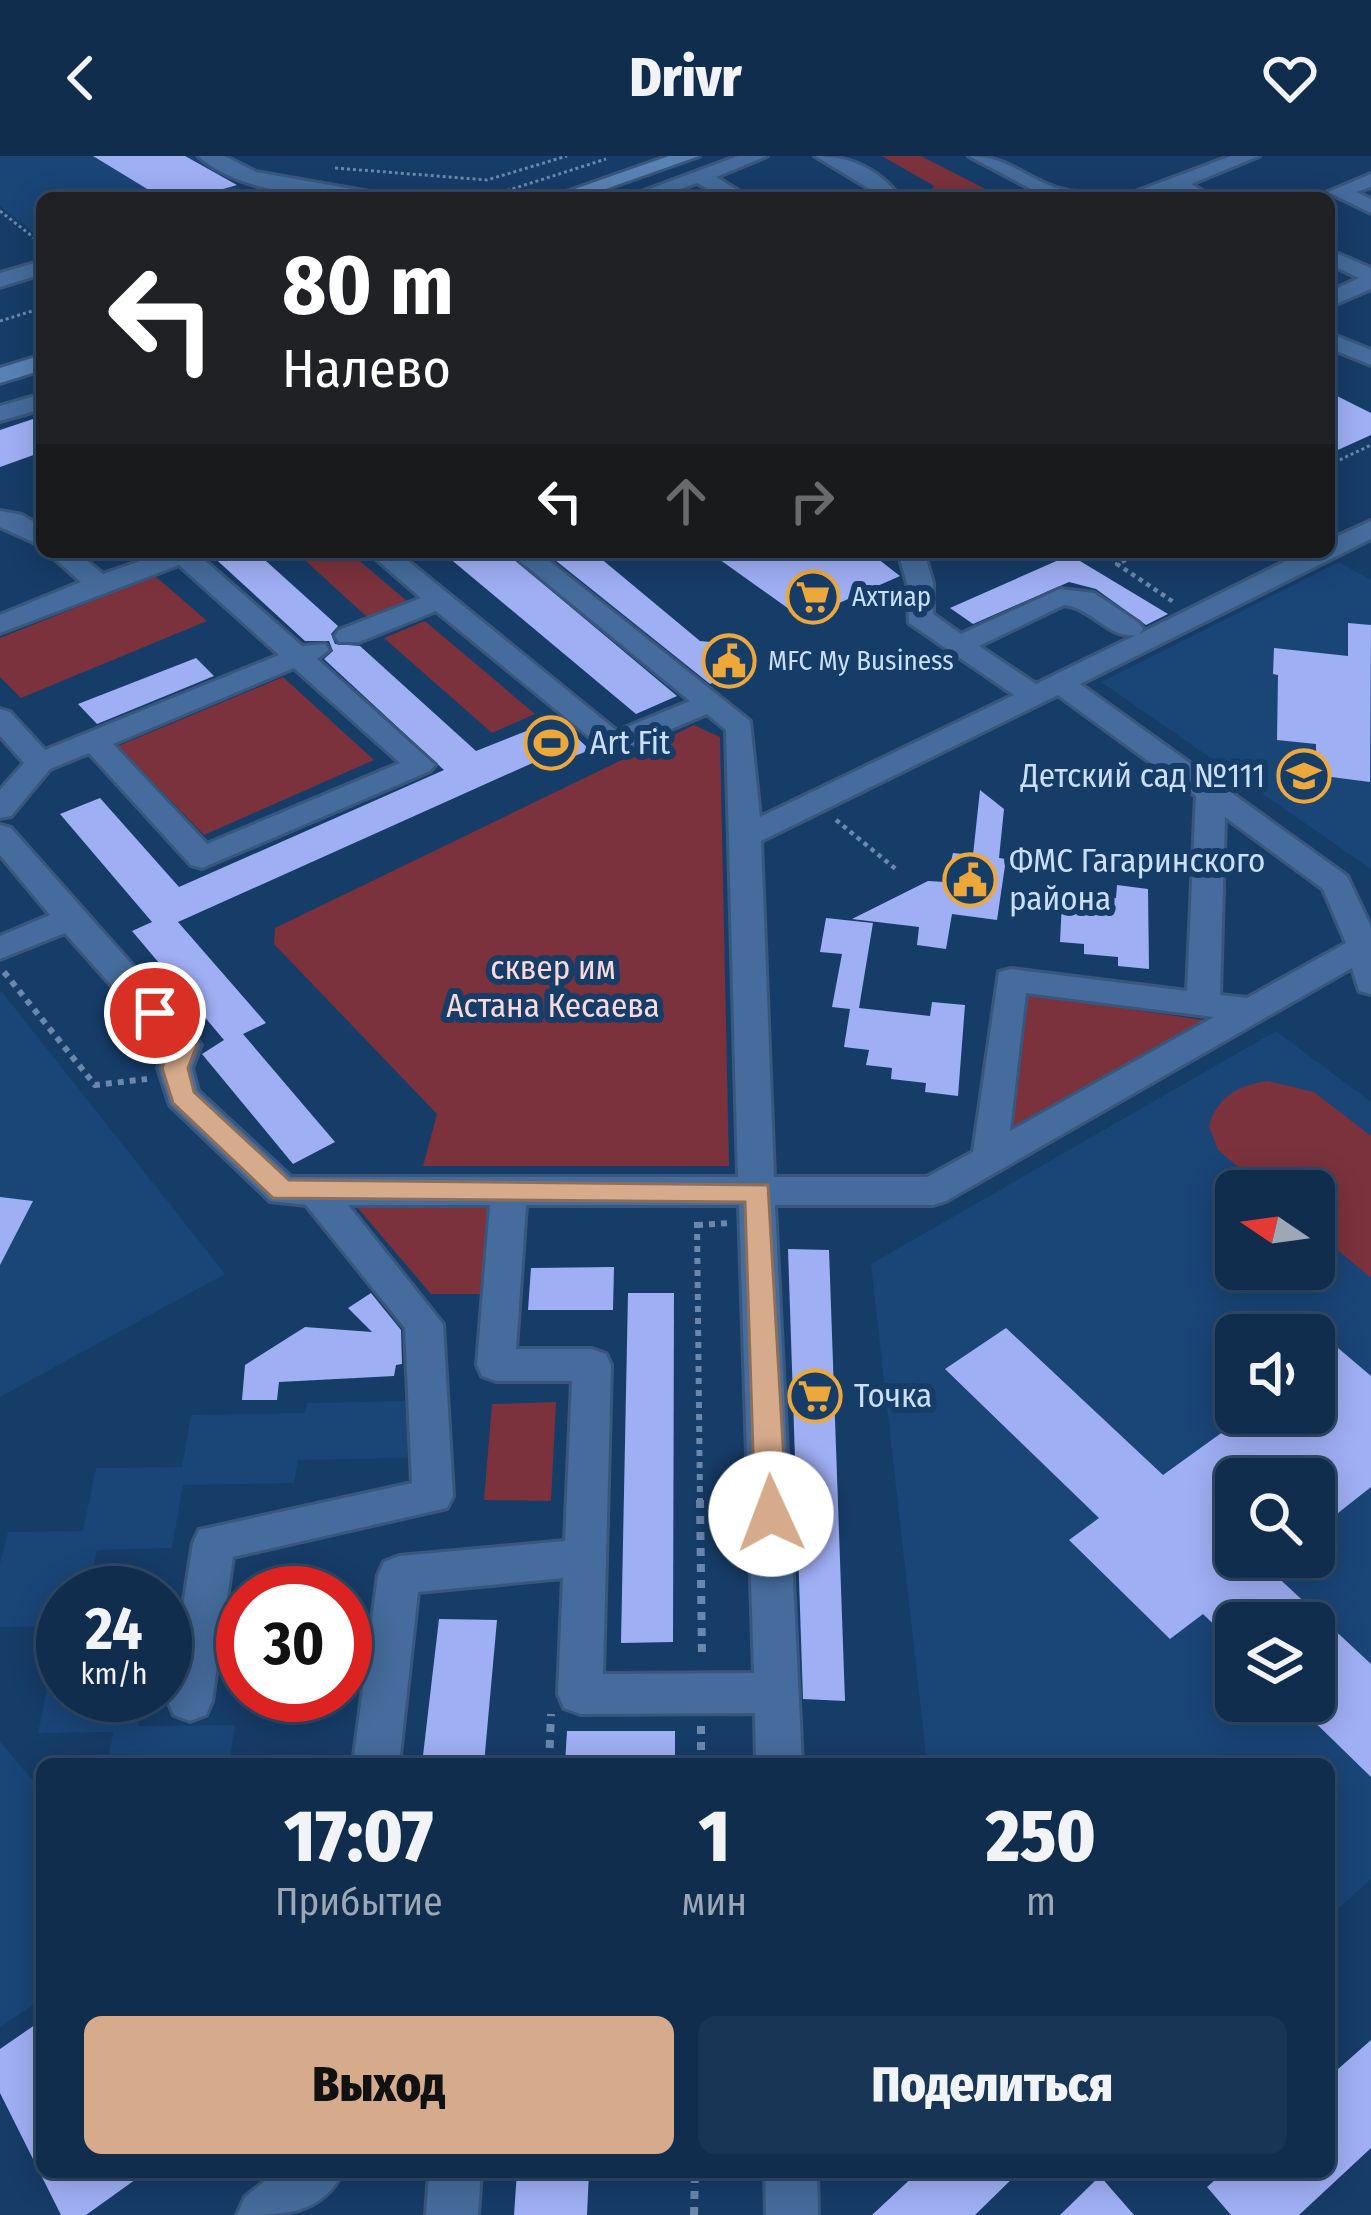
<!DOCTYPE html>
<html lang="ru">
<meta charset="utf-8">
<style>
:root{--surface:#102d4e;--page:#193555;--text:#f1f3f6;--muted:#9ca8b6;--line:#304966;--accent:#d6ab8b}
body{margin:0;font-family:"Fira Sans Condensed",sans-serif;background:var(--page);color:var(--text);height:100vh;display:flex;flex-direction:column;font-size:45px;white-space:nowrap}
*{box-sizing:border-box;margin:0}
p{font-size:39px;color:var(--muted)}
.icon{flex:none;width:66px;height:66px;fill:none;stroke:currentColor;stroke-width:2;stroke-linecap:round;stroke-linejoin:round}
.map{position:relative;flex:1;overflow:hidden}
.panel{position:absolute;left:36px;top:1602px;width:1299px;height:420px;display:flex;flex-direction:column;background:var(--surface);border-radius:18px;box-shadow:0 6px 30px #0003,0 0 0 3px var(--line)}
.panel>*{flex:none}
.guide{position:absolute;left:36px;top:36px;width:1299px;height:366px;border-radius:18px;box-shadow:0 6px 30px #0003,0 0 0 3px var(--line);background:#202124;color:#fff;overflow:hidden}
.needle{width:78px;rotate:283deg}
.tools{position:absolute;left:1215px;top:1014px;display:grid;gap:24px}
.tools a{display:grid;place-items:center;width:120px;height:120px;border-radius:18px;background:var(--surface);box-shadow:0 6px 30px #0003,0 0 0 3px var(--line);font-size:60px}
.speed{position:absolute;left:36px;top:1410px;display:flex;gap:24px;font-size:60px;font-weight:700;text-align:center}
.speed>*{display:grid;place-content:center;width:156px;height:156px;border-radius:50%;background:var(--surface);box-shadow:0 6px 30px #0003,0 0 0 3px var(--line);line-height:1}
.speed small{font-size:30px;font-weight:400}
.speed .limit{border:18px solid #d22;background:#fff;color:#111}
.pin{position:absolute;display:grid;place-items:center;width:102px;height:102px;color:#fff;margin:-51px;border:6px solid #fff;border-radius:50%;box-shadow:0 3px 12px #0007}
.me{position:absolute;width:132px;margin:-66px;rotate:358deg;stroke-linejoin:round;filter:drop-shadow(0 0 9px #0008)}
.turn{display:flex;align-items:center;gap:42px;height:252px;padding:0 48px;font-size:54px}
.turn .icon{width:156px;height:156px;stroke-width:2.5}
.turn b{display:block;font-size:84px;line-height:102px}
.lanes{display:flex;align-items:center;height:114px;padding:0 48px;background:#0003;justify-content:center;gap:60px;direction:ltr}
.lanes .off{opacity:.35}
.eta{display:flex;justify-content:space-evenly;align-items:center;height:204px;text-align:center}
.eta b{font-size:72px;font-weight:800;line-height:84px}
.action{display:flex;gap:24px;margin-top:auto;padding:24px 48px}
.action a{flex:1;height:138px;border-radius:18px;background:var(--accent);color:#111;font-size:48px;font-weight:800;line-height:138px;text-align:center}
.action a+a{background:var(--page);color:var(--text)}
header{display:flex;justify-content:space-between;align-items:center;height:156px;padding:0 48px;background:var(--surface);font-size:54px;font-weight:800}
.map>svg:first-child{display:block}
</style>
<header><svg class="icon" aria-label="back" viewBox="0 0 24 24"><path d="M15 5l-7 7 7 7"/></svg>Drivr<svg class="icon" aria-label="heart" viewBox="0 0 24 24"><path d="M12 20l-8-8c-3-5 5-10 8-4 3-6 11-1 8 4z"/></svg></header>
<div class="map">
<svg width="1371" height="2059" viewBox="0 0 1371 2059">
<rect width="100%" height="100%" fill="#163c68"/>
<g fill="#1a4577" fill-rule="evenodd">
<path d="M0,0h191l64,42h-213v41l-42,-33z"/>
<path d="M1339,406l32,18v289l-270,-187z"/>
<path d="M2,836l223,282 -225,123v-404z"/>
<path d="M1276,875l95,71v777l-42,38v-153h-402l-56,-500zM1236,1035h78v78h-78zM1236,1179h78v78h-78zM1236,1323h78v78h-78zM1236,1467h78v78h-78z"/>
<path d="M411,1245l-4,57 -109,2 -4,23 -111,2 -11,63 -75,2 -9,43h-25v102h80l-5,31 97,-1 -6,39h-121l5,-32 -75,1 22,-107 -60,1v-63l8,-32 75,-1 13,-63 86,-1 9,-52 114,-2 2,-10z"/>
<path d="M0,1585l42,51v207l-42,28z"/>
</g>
<g fill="#7b323c">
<path d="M882,0h39l82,42h-77l8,-12z"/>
<path d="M296,396h53l59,50 -41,15z"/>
<path d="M155,420l52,45 -186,77 -21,-21v-39z"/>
<path d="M425,465l110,93 -43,19 -108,-95z"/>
<path d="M283,521l91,83 -170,75 -86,-89z"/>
<path d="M694,569l26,12 9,429h-306l14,-52 -163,-170 1,-16z"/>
<path d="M1027,838l177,26 -193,109z"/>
<path d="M1268,925l46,11 57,44v142l-57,-48v-39h-47l-49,-41 -9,-24c8,-30 31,-41 59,-45z"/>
<path d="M357,1051h132l-6,87h-52z"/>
<path d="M556,1246l-5,99 -67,-1 8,-96z"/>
</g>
<g fill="#9faff4">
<path d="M93,0h92l52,29 -45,13h-30z"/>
<path d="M1329,236l42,21v22l-42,19z"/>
<path d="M42,260v36l-42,15v-37z"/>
<path d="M208,396h48l82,74 -7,8 4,10 25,2 116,105 81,-32 33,31 -46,18 -7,-7 -359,161 88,101 -23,11 92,108 -42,22 -91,-110 22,-14 -92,-109 20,-9 -92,-108 40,-16 79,89 265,-117 -120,-111 9,-8 -4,-10h-24z"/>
<path d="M442,396h63l172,144 -41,18z"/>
<path d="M545,396h48l107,89 11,1 35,26 -36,16z"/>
<path d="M709,396h160l31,24 -97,43z"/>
<path d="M1070,399l98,59 -22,11 -50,-36 -27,-7 -96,42 -23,-16z"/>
<path d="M1348,467l23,2 -1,157 -54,-7v-31l-39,-4 1,-65 -5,-1 1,-26 74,8z"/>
<path d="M196,502l18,18 -117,48 -19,-20z"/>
<path d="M980,634l24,19 -5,49 7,1 -9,61 -45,-6 -6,35 -29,-4 2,-18 -67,-8 76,-38 18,1 7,-29 20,2z"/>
<path d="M1117,729l31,4 1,80 -31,-3v-9l-34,-3v-10l-24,-2 2,-41 25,3v-9l29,3z"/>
<path d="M826,762l47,5 -14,85 71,8 2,-14 33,3 -7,91 -33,-4 1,-9 -35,-4 1,-11 -26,-3 3,-15 -25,-3 6,-38 -18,-2 10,-53 -22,-2z"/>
<path d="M0,1041l33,4 -33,64z"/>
<path d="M788,1093l41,1 16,451 -42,-2z"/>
<path d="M614,1111l-1,43h-85l3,-42z"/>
<path d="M371,1137l30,37 1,34 -6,1 -2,11 -115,6 -2,18h-35l3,-35 60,-38 67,5 -24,-24z"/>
<path d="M628,1137h46l-1,349 -52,1z"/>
<path d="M1006,1172l157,147 86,-62h65v-48l24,-17 33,28v111l-57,45v-53h-78v78h20l115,107v113l-78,-76h21v-78h-78v23l-33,-32 -33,25 -101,-99 30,-22 -154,-149z"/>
<path d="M439,1463l58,1 -13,144h-62z"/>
<path d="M567,1575h108v33h-110z"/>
<path d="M42,1864v152h104l-60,43h-25l-61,-122v-44z"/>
<path d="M1371,1884v108l-72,67h-68l-24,-28 17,-15h105v-95z"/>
<path d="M517,2016h72l-2,43h-73z"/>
<path d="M918,2016h101l-44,43h-103z"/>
<path d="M1100,2020l34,39h-74z"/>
</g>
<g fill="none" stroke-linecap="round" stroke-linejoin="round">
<g stroke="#39577c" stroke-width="6">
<g id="minor">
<path d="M198,0h26l32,16 113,20 10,6c-56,0 -137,-3 -181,-42z"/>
<path d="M738,0h29l-51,21 34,21h-25l-28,-15 -42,15h-30z"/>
<path d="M815,0c32,0 58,10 80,35l-6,7h-22l6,-7z"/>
<path d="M969,0c42,0 62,28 99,35 17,3 33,-3 46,7h-66z"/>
<path d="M1231,0h28l-68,28 23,14h-27l-14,-7 -23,7h-31z"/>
<path d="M1371,18v13l-15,5 15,7v14l-43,-21z"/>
<path d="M1329,94l42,18v21l-42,18v-15l30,-14 -30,-14z"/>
<path d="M42,105v13l-42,13v-14z"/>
<path d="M1329,177l42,17v15l-42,-17z"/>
<path d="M42,238v15l-42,12v-15z"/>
<path d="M0,355l22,4 20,12v19l-42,-19z"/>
<path d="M1371,365v18l-291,145 267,192 24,51v67l-12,-3 -7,-23 -406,233 -13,4h-158l27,559h-46l-1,-51 -175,1 -16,-6 -6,-14 5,-116 -145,14 -19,172h-46l25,-189 6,-13 15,-6 166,-15 7,-160h-76l-14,-5 -5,-11 13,-160h-142l95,119 10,172 -6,12 -214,49 -21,144 -6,14 -16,6 -16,-6 -6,-14 25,-158 6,-13 213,-47 -7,-155 -99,-123 -36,-4 -100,-96 -12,-37 8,-21 -101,-114 -65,26v-23l50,-21 -50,-60v-30l11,3 185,209 5,8 -9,23 6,23 93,86h447l-12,-447 -19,-16 -83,35h-20l-168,-138 -77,31h-20l-4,-6 4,-6 82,-32 -53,-46h29l220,179 73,-30 -181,-149h29l212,169 10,96 254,-122 -105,-72 -2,-40 -9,-31h26l9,31v31l28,20 99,-45 34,4 45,30 4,6 -4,5 165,-82h25v-12zM1064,449c28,3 45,34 72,30l-100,49 -57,-38zM1058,539l138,101 -9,195 -176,-22 -12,3 -26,180 -46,25h-153l-13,-336zM1225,661l98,72 23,54 -99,55 -27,-3zM1026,837l188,24 -204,114zM526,1049h213l15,468 -151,1 8,-309 -5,-11 -14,-5h-76z"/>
<path d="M47,396h29l27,22 63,-22h29l107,94 23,-2 4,6 -12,9 118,106 -5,6 -228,97 -11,-3 -102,-112 -39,16 -39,47 -11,2v-28l24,-27 -24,-27v-27l10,3 35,38 234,-95 -100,-90 -179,68v-18l81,-33zM294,512l106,95 -193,81 -94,-100z"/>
<path d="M276,2016h67c-22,43 -59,43 -106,43l8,-18z"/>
<path d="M429,2016h52l-3,43h-52z"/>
<path d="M765,2016h52l1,43h-52z"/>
</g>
</g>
<g stroke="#39577c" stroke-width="6">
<g id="major">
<path d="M669,0h30l-119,42h-31z"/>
<path d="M42,199v15l-42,13v-15z"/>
</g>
</g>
<g stroke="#6988ac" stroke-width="3" stroke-dasharray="3 3" stroke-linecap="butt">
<path d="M335,12l152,12 80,-24"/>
<path d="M484,42l122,-39"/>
<path d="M0,55l42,33"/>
<path d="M0,165l42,-13"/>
<path d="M1329,309l42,-20"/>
</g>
<g stroke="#6988ac" stroke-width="4.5" stroke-dasharray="4.5 4.5" stroke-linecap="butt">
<path d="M1142,396l-25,12 58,39"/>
<path d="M836,664l61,50"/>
</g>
<g stroke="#6988ac" stroke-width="6" stroke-dasharray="6 6" stroke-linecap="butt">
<path d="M4,816l91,113 52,-6"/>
<path d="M697,1066l3,281"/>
<path d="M697,1069l33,-2"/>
</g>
<g stroke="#6988ac" stroke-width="8" stroke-dasharray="8 8" stroke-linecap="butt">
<path d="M700,1344l2,158"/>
<path d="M701,1570v38"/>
<path d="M549,1608l2,-50"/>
<path d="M694,2059l1,-43"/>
</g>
<use href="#minor" fill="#456c9c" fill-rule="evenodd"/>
<use href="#major" fill="#5982b4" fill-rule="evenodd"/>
</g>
<path fill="#d6ab8b" stroke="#8b6f5a" stroke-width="3" d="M155,849l9,2 33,38 -9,23 6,24 95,88 479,5 19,329 -5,10 -11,4 -11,-4 -5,-10 -10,-312 -472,-4 -100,-95 -11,-35 8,-21 -27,-34z"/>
<defs>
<g id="supermarket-ring" transform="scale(2.7)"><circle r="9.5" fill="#163c68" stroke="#eda83c" stroke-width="1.5"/><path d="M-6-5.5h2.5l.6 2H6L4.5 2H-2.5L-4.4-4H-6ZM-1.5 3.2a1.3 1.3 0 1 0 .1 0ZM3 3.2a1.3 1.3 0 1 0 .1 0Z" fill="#eda83c"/></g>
<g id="civic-ring" transform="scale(2.7)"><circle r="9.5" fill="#163c68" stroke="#eda83c" stroke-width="1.5"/><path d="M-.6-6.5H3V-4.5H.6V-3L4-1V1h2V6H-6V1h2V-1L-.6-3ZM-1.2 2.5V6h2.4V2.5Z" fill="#eda83c"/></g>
<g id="stadium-ring" transform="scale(2.7)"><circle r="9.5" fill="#163c68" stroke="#eda83c" stroke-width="1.5"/><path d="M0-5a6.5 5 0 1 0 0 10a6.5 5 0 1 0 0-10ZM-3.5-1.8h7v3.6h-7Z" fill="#eda83c"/></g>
<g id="school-ring" transform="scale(2.7)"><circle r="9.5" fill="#163c68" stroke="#eda83c" stroke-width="1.5"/><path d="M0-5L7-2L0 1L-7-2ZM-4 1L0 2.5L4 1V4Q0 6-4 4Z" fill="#eda83c"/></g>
</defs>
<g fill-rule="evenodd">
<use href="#supermarket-ring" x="813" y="441"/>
<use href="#civic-ring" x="729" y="505"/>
<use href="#stadium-ring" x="551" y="587"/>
<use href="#school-ring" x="1304" y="620"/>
<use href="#civic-ring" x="970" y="724"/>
<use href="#supermarket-ring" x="815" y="1240"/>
</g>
<g text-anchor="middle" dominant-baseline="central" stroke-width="12" stroke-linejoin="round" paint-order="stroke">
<g font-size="27" fill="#cadffa" stroke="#163c68" text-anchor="start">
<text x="852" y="441">Ахтиар</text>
<text x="768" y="505">MFC My Business</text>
</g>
<g font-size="33" fill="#cadffa" stroke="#163c68" text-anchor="start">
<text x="590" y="587">Art Fit</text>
<text x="1265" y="620" text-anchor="end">Детский сад №111</text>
<text x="1009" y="705">ФМС Гагаринского<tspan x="1009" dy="38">района</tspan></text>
<text x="854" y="1240">Точка</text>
</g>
<g font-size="33" fill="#fbd8da" stroke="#163c68">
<text x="553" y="812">сквер им<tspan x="553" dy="38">Астана Кесаева</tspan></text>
</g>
</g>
</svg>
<div class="tools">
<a><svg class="needle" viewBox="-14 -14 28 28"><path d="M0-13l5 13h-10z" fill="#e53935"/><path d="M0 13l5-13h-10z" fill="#9ca8b6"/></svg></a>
<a><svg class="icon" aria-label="sound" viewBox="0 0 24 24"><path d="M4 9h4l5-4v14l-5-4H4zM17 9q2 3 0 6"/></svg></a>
<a><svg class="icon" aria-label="search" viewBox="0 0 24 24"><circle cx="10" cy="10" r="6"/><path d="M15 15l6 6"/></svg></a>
<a><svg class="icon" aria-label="layers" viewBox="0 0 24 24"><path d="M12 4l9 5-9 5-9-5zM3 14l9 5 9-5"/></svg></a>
</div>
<div class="speed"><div>24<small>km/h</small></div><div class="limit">30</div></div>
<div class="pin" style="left:155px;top:857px;background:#d93025"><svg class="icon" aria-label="arrive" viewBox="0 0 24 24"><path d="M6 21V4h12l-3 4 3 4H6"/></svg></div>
<svg class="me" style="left:771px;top:1358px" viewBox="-20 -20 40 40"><circle r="19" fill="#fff"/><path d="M0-13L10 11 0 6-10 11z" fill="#d6ab8b"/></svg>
<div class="guide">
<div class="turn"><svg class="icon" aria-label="left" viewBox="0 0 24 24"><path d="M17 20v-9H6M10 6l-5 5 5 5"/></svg><div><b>80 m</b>Налево</div></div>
<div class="lanes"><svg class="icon" aria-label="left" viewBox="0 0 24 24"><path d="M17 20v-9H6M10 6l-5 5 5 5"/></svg><svg class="icon off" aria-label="ahead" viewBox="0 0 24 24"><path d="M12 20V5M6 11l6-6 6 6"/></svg><svg class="icon off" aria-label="right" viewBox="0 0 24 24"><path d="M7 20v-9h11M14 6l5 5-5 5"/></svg></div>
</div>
<section class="panel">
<div class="eta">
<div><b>17:07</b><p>Прибытие</p></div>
<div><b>1</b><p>мин</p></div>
<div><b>250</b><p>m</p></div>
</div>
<div class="action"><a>Выход</a><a>Поделиться</a></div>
</section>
</div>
